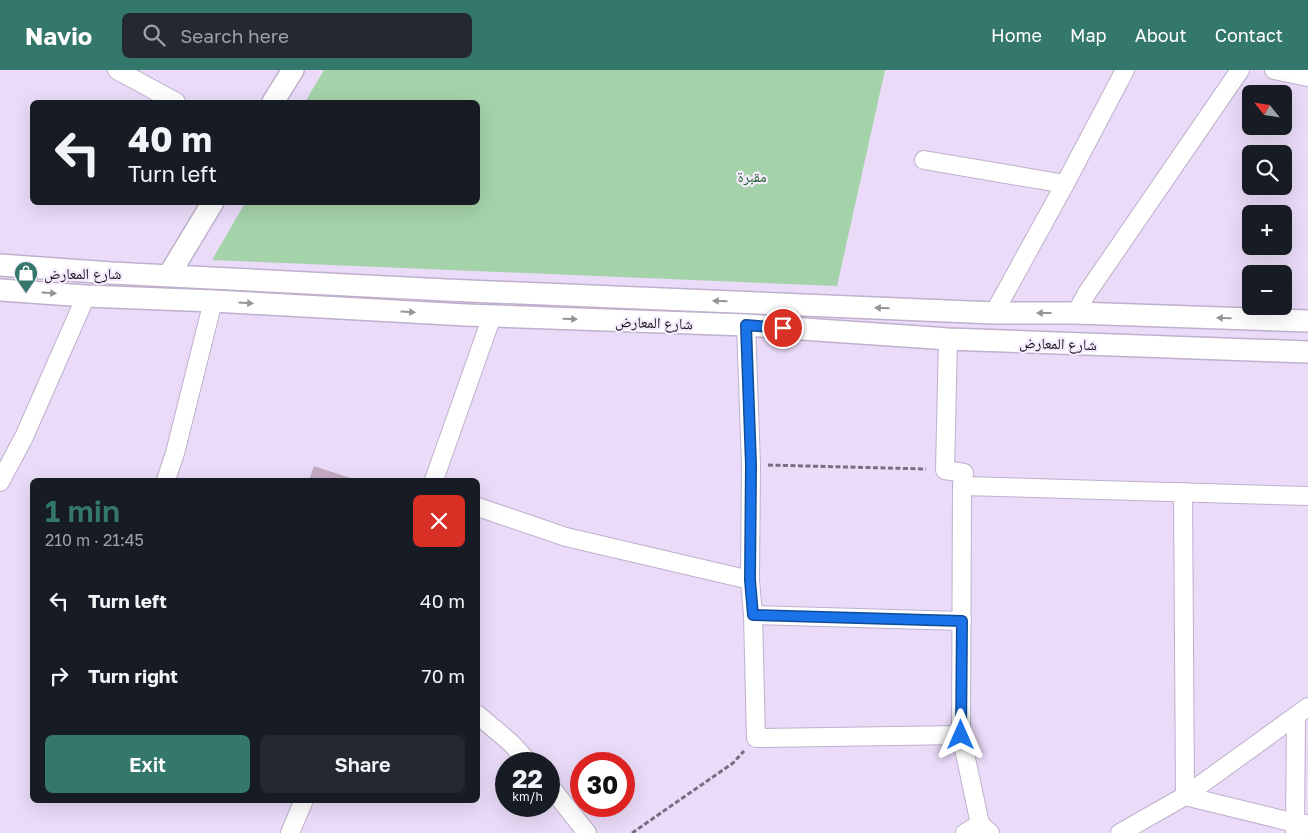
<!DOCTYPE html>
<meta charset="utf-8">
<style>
:root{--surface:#171b24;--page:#242831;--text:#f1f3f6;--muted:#9ea1a6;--accent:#34786b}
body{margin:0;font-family:"Golos Text","Noto Naskh Arabic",sans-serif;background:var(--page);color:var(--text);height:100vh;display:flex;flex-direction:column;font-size:19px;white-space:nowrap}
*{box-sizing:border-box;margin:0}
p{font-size:16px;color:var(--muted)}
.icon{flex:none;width:28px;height:28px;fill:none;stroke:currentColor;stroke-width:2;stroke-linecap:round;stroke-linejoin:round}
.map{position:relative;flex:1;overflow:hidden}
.panel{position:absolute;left:30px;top:408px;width:450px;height:325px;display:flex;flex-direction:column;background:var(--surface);border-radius:8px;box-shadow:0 5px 20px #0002}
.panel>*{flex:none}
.top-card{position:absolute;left:30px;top:30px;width:450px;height:105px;border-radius:8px;box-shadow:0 5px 20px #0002;background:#171b24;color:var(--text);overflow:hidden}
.needle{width:32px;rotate:300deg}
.controls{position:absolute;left:1242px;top:15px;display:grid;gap:10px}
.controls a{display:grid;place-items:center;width:50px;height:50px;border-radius:8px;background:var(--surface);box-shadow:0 5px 20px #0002;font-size:25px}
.speed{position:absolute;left:495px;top:682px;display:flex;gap:10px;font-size:25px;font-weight:700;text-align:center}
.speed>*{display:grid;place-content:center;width:65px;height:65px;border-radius:50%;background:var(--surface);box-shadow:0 5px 20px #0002;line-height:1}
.speed small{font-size:12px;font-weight:400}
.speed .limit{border:8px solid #d22;background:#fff;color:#111}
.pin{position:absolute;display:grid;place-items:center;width:42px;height:42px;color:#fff;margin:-21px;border:2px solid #fff;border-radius:50%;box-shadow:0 1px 5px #0007}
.me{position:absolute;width:55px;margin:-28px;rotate:0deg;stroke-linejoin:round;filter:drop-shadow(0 0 4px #0008)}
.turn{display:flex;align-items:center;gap:18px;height:105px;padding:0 15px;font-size:22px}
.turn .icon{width:65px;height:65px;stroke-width:2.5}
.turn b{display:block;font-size:35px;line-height:42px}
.round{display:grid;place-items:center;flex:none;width:52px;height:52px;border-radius:8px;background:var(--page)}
.headline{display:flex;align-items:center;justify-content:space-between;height:85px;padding:0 15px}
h1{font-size:30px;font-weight:600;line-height:38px;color:var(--accent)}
.primary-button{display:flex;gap:10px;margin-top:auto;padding:10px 15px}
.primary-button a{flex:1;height:58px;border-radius:8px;background:var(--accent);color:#fff;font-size:20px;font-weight:600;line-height:58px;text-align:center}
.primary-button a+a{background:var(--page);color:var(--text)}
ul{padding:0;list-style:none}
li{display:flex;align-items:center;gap:15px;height:75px;padding:0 15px}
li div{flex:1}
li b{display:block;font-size:19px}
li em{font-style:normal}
header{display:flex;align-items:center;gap:30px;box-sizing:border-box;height:70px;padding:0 25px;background:var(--accent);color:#fff}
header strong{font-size:24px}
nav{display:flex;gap:28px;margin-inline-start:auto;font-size:18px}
.search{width:350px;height:45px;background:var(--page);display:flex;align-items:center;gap:12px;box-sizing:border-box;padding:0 18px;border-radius:8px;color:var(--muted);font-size:19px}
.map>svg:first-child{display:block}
</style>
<header>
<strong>Navio</strong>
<div class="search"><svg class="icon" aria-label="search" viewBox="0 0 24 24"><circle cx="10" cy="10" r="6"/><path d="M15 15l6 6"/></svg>Search here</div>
<nav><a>Home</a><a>Map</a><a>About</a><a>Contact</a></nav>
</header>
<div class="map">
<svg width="1308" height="763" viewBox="0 0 1308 763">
<rect width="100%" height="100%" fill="#eadbf8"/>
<path fill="#a5d3a9" d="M324,0h561l-48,216 -625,-26 33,-57 233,-1v-100h-173z"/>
<path fill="#c4acc3" d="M314,396l42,14h-47z"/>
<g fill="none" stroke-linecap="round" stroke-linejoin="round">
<g stroke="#bfb0cc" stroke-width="20">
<g id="minor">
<path d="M117,0l59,32"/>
<path d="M1274,0l34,7"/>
<path d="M924,90l141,24"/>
<path d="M994,243l71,-129 60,-114"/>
<path d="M1076,243l11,-20 153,-223"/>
<path d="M746,255l5,140 -1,115 3,35 3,123 205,-3"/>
<path d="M948,269l-3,131 19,3 -2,13 -1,249 19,89 10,9"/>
<path d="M166,410l9,-27 38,-152"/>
<path d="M434,410l58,-164"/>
<path d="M0,412l24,-45 62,-141"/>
<path d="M962,416l346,10"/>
<path d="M1183,422l2,304 110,27 13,1"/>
<path d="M478,437l88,30 184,43"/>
<path d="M753,545l209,6"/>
<path d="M478,645l33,28 19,21"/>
<path d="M549,715l38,48"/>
<path d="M290,763l14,-33"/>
<path d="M965,763l15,-9"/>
<path d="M1120,763l65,-37 123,-89"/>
<path d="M1295,763l1,-117"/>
</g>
</g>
<g stroke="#bfb0cc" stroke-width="24">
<g id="tertiary">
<path d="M273,32l20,-32"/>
<path d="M0,195l111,8 335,17 548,23h82l232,8"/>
<path d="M169,205l44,-73"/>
<path d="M0,220l86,6 127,5 253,14 280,10 202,14 360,13"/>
</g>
</g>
<g stroke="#786e81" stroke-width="3" stroke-dasharray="5 2.5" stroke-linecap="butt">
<path d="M768,395l158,4"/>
<path d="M632,763l101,-70 11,-12"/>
</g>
<use href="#minor" stroke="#fff" stroke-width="18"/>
<use href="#tertiary" stroke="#fff" stroke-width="21"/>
</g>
<defs><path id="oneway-solid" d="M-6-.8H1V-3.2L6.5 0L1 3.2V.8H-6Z" transform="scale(1.25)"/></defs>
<g fill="#979499">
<use href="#oneway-solid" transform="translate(49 223) rotate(4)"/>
<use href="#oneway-solid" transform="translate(720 231) rotate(-178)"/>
<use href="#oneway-solid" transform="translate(246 233) rotate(3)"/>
<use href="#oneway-solid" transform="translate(882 238) rotate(-178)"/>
<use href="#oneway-solid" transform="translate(408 242) rotate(3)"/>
<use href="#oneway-solid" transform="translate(1044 243) rotate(-180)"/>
<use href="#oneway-solid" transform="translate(1224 248) rotate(-178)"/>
<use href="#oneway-solid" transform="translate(570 249) rotate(2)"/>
</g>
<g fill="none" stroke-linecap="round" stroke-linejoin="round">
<g stroke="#114b97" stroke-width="12">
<path id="route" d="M783,258l-37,-3 5,140 -1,115 3,35 209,6 -1,114"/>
</g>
<use href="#route" stroke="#1a73e8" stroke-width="9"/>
</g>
<defs>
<g id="shop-pin" transform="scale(1.25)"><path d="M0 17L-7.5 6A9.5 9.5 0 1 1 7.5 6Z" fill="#34786b" stroke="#f4ebfd"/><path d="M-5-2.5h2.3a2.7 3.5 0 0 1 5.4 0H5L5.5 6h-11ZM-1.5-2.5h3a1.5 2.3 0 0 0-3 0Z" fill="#fff"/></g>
</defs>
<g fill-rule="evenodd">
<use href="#shop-pin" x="26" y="203"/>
</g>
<g text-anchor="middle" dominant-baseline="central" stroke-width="4.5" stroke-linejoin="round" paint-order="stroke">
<g font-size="15" fill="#1f662d" stroke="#f4ebfd">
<text x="752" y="106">مقبرة</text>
</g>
<g font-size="15" fill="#17121c" stroke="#f4ebfd" text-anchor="start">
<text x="44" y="203">شارع المعارض</text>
</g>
<g font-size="15" fill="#17121c" stroke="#f4ebfd">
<text transform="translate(654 252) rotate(2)">شارع المعارض</text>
<text transform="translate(1058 273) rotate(2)">شارع المعارض</text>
</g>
</g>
</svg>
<div class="controls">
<a><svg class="needle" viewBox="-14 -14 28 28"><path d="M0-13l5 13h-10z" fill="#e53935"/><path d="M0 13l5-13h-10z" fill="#9ea1a6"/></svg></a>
<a><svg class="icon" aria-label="search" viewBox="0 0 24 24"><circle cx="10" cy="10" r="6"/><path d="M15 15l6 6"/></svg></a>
<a>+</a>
<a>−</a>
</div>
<div class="speed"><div>22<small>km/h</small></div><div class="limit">30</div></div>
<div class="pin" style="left:783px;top:258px;background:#d93025"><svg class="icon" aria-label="arrive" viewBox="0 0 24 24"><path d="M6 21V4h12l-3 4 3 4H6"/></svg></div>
<svg class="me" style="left:961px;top:665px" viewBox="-20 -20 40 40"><path d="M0-17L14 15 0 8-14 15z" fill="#1a73e8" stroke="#fff" stroke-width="4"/></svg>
<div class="top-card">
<div class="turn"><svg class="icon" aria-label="left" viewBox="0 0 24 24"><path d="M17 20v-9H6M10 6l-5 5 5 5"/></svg><div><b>40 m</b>Turn left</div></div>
</div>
<section class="panel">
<div class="headline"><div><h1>1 min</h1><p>210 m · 21:45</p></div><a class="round" style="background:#d93025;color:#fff"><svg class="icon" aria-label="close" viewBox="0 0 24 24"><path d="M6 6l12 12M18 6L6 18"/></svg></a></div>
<ul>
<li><svg class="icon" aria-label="left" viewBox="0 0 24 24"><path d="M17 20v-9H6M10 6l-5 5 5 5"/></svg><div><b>Turn left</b></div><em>40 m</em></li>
<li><svg class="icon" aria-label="right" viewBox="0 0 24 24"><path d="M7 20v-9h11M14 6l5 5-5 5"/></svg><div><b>Turn right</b></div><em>70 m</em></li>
</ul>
<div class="primary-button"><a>Exit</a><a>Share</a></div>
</section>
</div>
